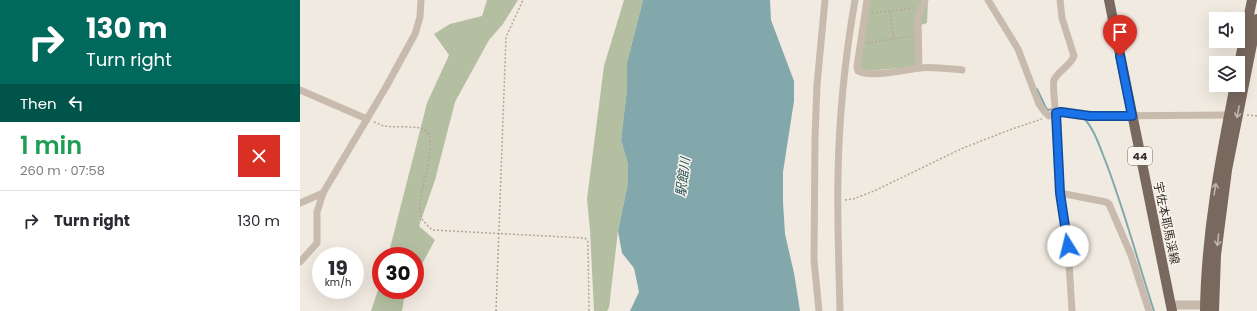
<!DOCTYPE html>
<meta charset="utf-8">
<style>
:root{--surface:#fff;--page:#f7f7f7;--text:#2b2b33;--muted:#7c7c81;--line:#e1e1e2}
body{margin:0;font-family:Poppins,"Noto Sans JP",sans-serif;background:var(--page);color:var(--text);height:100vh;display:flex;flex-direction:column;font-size:15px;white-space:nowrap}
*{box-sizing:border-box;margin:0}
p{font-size:13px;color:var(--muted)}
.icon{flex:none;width:22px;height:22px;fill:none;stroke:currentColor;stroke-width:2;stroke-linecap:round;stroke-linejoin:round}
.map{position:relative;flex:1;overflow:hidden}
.panel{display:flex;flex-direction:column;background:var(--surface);width:300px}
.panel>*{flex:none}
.top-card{background:#00695c;color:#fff;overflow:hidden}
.tools{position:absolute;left:909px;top:12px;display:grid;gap:8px}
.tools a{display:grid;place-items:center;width:36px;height:36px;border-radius:0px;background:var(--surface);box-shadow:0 4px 16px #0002;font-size:20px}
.speed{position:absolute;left:12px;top:247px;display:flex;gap:8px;font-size:20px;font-weight:700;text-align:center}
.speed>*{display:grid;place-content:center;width:52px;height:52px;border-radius:50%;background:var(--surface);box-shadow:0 4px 16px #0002;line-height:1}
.speed small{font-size:10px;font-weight:400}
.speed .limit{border:6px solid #d22;background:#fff;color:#111}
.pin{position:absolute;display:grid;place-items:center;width:34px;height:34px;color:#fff;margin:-41px -17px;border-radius:50% 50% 50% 0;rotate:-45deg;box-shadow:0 0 4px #0007}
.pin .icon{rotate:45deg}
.me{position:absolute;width:44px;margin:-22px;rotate:351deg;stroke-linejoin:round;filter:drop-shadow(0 0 3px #0008)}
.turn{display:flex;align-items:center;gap:14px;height:84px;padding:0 20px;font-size:18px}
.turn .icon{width:52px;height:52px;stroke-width:2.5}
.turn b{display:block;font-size:28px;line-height:34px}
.then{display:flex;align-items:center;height:38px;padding:0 20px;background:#0003;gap:8px;font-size:15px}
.round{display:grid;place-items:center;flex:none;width:42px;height:42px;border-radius:0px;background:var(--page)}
.overview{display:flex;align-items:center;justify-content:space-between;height:68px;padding:0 20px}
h1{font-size:24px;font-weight:600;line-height:30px;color:#1e9e55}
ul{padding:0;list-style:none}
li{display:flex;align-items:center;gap:12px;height:60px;padding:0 20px;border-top:1px solid var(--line)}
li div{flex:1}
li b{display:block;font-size:15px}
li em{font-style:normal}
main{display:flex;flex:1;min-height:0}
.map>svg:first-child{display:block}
</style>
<main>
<section class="panel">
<div class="top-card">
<div class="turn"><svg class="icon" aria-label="right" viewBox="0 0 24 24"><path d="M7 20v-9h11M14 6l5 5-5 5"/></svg><div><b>130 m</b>Turn right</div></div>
<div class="then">Then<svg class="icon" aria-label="left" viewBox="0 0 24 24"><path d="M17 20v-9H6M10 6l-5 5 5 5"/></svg></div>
</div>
<div class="overview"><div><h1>1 min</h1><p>260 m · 07:58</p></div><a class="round" style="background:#d93025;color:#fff"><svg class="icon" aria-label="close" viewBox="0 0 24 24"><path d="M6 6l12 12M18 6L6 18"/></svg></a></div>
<ul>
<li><svg class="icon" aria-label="right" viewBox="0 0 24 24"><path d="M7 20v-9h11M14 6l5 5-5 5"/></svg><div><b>Turn right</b></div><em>130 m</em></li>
</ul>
</section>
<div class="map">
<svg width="957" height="311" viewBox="0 0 957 311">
<rect width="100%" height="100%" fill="#f1eae1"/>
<g fill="#b4bfa2">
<path d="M187,0h31l-15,24 -14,16 -34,62 -20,78 -16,46 16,14 -20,37v-21h-27l39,-153 22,-48 -15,-21 16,-10 32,-8z"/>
<path d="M324,0h19l-16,63v26l-6,51 7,24v19l-10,48 -9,77 -2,3h-13l-4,-81 -3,-31 17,-133z"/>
<path d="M569,0h59l-1,23 -6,2 -4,39 -3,3 -49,4 -5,-3z"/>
<path d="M81,281v9h27l-4,9 -2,12h-31z"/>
</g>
<path fill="#82a8ab" d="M343,0h127l1,20 23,61v20l-11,71v30l2,32 9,39 6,38h-170l9,-19 -5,-24 -12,-15 -4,-22 10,-48v-19l-7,-24 6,-51v-26z"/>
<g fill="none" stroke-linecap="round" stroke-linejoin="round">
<g stroke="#82a8ab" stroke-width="2">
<path d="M737,89l9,19 2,2 5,-1"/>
<path d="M782,116c13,13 18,32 25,49 18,48 31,97 47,146"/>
</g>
<g stroke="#b4a598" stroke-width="1.5" stroke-dasharray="2 2" stroke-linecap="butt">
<path d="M590,11l4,28"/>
<path d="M572,13l42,-5"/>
<path d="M567,43l44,-7"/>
<path d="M947,115l10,1"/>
<path d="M74,122c4,1 8,4 11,4 10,2 33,-1 40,4 16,10 -9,64 -5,83 1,7 7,12 12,17l153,8 3,4 1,69"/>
<path d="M545,200l8,-1 21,-8 89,-43 49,-19 30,-10"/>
<path d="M196,311l10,-274 17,-37"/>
</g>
<g stroke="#c8bbad" stroke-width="7">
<path d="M567,0l-10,67 1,4c10,7 49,-1 61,-3 12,-2 31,1 43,2"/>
<path d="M688,0l30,49 21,55 5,7 5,5 12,-4 35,4 133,-1"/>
<path d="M760,0l2,18 12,38c-4,10 -16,15 -20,24 -2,5 2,31 2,41l4,72 8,53 4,65"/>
<path d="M619,68l-1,-50 7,-18"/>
<path d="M0,90l67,29"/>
<path d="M760,193l46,9 3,2 22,51 18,56"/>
<path d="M0,203l23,-10"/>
<path d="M0,262l17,-19v-31l6,-19 63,-106 29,-53 5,-17 1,-17"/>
<path d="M519,311l-5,-51 1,-123 2,-52 8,-85"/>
<path d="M540,311c-1,-45 -3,-91 -2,-136 1,-59 7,-117 17,-175"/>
</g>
<path stroke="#c8bbad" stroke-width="9" d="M871,305h40"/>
<g stroke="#78685e" stroke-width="10">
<path d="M809,0l63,311"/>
<path d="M938,69l14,-69"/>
<path d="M905,311c1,-77 15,-151 30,-226"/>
<path d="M914,311l2,-56 11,-85 30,-151"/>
</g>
</g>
<defs><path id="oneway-shaft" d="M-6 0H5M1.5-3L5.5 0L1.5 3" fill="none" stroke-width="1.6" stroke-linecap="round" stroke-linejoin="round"/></defs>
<g stroke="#bfb5ad">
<use href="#oneway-shaft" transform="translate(938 112) rotate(101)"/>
<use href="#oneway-shaft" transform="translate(915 189) rotate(-81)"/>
<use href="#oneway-shaft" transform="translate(918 240) rotate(96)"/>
</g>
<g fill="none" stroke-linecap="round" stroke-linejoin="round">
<g stroke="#114b97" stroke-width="10">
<path id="route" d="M768,246l-8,-53 -4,-80 5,-1 29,4h42l-12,-60"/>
</g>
<use href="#route" stroke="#1a73e8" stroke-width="7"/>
</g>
<g text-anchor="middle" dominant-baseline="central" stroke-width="3" stroke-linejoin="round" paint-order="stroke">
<rect fill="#f9f4ed" stroke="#716b65" stroke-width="1" x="828" y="147" width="24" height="18" rx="3"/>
<g font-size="11" font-weight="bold" fill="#37302b">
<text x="840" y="156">44</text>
</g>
<g font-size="12" fill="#37302b" stroke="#f9f4ed">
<text transform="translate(867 223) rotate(78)">宇佐本耶馬渓線</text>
</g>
<g font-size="13" font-style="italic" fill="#244f55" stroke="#f9f4ed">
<text transform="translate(383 177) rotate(-83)">駅館川</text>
</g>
</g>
</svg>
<div class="tools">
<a><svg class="icon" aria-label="sound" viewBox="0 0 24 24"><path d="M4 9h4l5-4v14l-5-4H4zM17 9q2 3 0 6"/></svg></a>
<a><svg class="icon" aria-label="layers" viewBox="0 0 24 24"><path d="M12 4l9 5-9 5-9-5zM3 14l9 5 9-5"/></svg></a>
</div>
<div class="speed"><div>19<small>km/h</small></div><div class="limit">30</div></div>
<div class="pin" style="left:820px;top:56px;background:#d93025"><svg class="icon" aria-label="arrive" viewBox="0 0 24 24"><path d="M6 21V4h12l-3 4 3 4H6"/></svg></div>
<svg class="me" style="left:768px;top:246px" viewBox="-20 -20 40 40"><circle r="19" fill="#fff"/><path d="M0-13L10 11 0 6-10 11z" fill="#1a73e8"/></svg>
</div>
</main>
